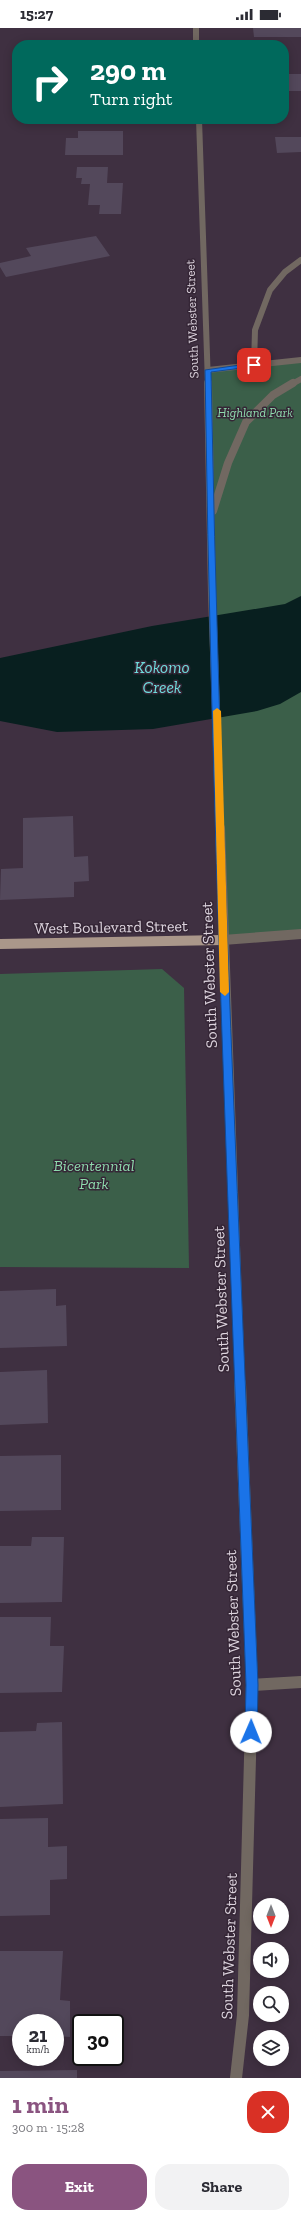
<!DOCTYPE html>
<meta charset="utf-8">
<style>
:root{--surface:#fff;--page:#f2f2f3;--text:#2b2b33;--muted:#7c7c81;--accent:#8a5480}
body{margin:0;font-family:"Zilla Slab",serif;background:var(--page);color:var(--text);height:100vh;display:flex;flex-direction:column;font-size:15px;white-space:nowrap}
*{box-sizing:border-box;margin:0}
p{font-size:13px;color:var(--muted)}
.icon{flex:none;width:22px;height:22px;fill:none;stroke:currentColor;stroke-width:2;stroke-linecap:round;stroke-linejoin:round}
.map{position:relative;height:2050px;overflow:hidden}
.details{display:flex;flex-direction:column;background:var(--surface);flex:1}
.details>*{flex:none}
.hud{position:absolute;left:12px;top:12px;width:277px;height:84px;border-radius:16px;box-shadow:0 2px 10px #0003;background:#00695c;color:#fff;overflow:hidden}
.needle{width:26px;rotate:180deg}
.buttons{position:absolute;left:253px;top:1870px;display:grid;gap:8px}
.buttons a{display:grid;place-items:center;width:36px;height:36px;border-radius:50%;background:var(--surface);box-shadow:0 2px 10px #0003;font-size:20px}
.speed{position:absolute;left:12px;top:1986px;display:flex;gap:8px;font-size:20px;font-weight:700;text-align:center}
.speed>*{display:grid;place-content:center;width:52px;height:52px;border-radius:50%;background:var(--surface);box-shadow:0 2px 10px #0003;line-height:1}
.speed small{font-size:10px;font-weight:400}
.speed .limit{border:2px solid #111;border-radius:6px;background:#fff;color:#111}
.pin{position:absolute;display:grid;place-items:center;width:34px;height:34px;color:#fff;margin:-17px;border-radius:8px;box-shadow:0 2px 6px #0006}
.me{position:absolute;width:44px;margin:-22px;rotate:1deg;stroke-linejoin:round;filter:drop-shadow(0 0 3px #0008)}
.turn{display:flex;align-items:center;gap:14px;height:84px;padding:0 12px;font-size:18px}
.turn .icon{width:52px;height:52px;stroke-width:2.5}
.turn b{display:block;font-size:28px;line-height:34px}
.round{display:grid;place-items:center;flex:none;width:42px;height:42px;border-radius:16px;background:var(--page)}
.summary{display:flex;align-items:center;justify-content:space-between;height:68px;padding:0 12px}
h1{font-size:24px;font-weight:700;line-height:30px;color:var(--accent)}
.button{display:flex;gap:8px;margin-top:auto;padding:8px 12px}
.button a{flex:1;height:46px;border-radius:16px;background:var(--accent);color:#fff;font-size:16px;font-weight:700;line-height:46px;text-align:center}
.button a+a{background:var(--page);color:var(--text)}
.status{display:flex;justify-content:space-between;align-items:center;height:28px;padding:0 20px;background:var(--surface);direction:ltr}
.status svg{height:11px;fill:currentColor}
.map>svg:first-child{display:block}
</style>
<div class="status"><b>15:27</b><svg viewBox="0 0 49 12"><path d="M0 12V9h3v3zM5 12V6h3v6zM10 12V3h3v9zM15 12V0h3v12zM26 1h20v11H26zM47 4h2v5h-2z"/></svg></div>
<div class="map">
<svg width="301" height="2050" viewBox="0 0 301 2050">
<rect width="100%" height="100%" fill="#3f3041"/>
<g fill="#3b5f49">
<path d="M301,332v574l-78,6 -15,-570z"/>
<path d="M162,941l22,19 5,280 -189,-1v-293z"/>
</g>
<path fill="#081f1f" d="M301,568v96l-21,12 -23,7 -104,18 -96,3 -57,-11v-63l152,-32 133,-22z"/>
<g fill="#53485b">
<path d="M253,0h48v9h-47z"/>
<rect x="284" y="46" width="17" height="17"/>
<path d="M78,103h45v24h-58l1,-17h12z"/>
<path d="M275,109h26v15l-24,1z"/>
<path d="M77,139h31l-1,16h16l-2,31h-22l1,-9h-12l2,-21h-9l1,-6h-6z"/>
<path d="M96,208l14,20 -104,21 -6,-10v-4l31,-7 -5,-8z"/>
<path d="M73,788l1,41 14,-1 1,25 -15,1v15l-74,3 1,-31 22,-1v-50z"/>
<path d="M56,1261v17l10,-1 1,41 -67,2v-57z"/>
<path d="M47,1342l1,53 -48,2v-53z"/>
<path d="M61,1427v55l-61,1v-55z"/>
<path d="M32,1509h32l-2,65 -62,1v-57h31z"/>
<path d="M0,1589h51l-1,29h14l-2,46 -62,1z"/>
<path d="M62,1694l1,82 -63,3v-75l36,-1 1,-8z"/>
<path d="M48,1790v29l19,-1v33l-17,1v35l-50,1v-97z"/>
<path d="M0,1923h63l-3,49 10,1v36l-15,-1v-13h-34v13h-21z"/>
<path d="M77,2042v8h-77v-7z"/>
</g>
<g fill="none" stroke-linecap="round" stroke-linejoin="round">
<g stroke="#716861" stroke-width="6">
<path d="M196,0v17"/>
<path d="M199,91l9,265"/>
<path d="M254,337l1,-35 15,-40 15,-18 16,-12"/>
<path d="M208,342l93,-10"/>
<path d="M292,356l9,-5"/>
</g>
<g stroke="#716861" stroke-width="8">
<path d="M208,355l4,211 8,235"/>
<path d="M213,483l15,-48 18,-41 27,-27 20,-12"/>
</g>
<g stroke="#716861" stroke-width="10">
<path d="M220,800l20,556"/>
<path d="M223,912l78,-6"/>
</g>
<g stroke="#716861" stroke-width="12">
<path d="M252,1657l49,-3"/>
<path d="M236,2050l7,-63 9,-330 -12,-302"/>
</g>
<path stroke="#aa978a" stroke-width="10" d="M0,916l223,-4"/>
</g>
<path fill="#1a73e8" stroke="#114b97" d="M254,335l3,1v2l-46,6c8,438 29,875 47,1313l-1,47 -2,4 -4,2 -4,-2 -2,-4 1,-47c-16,-438 -35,-876 -41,-1315z"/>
<path fill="#f59e0b" d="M217,680l4,3 8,281 -4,4 -5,-4 -7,-281z"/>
<g text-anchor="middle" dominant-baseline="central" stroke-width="3" stroke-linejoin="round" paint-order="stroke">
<g font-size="13" fill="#dcd3dd" stroke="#352636">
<text transform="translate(192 291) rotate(-92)">South Webster Street</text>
</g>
<g font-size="13" font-style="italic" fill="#8edbad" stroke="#352636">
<text x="255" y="384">Highland Park</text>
</g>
<g font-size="16" fill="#dcd3dd" stroke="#352636">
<text transform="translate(111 899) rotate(-1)">West Boulevard Street</text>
<text transform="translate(209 947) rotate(-92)">South Webster Street</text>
<text transform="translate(221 1271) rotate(-92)">South Webster Street</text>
<text transform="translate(233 1595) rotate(-92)">South Webster Street</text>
<text transform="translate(229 1918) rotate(-88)">South Webster Street</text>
</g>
<g font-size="16" font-style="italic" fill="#8edbad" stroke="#352636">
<text x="94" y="1137">Bicentennial<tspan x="94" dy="18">Park</tspan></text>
</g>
<g font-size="17" font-style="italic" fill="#6fdddd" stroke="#352636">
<text x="162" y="639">Kokomo<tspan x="162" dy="20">Creek</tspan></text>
</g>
</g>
</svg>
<div class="buttons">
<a><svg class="needle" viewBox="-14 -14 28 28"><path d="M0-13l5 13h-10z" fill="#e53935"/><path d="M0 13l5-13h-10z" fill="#7c7c81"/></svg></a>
<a><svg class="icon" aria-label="sound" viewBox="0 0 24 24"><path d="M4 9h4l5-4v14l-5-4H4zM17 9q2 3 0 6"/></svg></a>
<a><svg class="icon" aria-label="search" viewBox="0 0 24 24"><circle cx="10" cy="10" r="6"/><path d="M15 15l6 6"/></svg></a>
<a><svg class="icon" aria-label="layers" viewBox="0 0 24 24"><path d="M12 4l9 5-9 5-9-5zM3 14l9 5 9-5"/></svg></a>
</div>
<div class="speed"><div>21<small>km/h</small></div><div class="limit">30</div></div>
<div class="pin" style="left:254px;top:337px;background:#d93025"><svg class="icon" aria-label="arrive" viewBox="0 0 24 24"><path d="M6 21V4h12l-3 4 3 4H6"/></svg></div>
<svg class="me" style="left:251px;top:1704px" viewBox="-20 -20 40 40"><circle r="19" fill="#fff"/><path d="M0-13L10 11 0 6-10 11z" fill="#1a73e8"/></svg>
<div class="hud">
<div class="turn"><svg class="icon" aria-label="right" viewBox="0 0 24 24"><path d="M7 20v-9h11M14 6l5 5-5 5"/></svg><div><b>290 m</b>Turn right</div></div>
</div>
</div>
<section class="details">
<div class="summary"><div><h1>1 min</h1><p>300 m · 15:28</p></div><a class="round" style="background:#d93025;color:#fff"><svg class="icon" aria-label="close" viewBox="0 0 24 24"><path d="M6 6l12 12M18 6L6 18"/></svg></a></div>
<div class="button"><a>Exit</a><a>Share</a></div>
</section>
